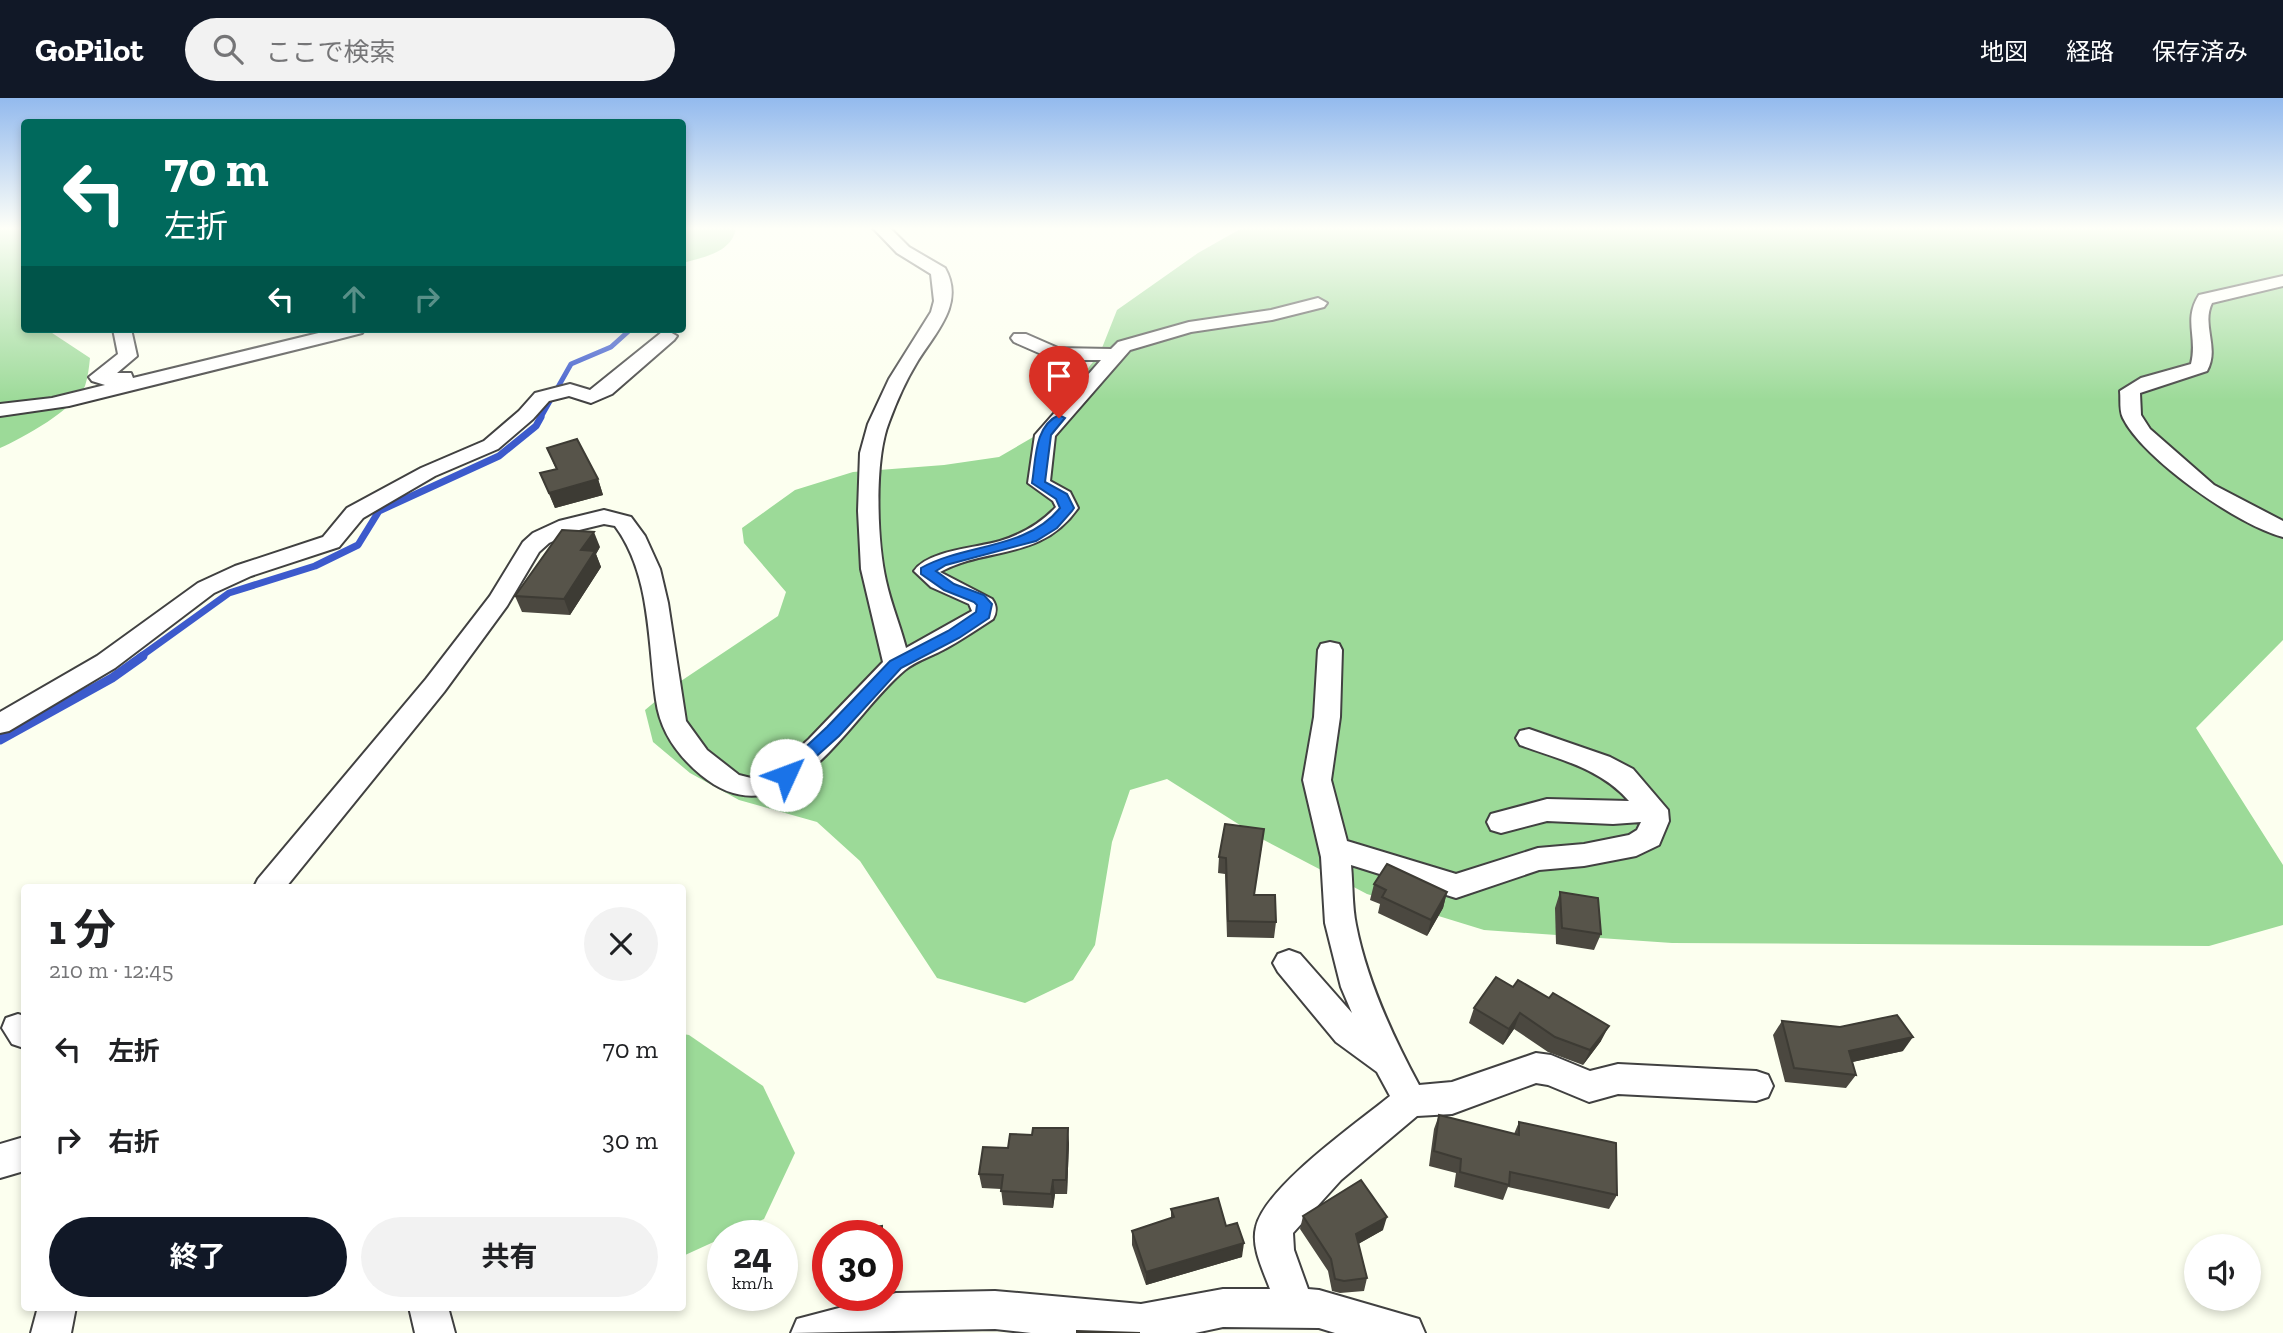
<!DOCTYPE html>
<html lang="ja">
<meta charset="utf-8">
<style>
:root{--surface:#fff;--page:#f2f2f2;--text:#202124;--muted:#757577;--accent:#111827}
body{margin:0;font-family:"Zilla Slab","Noto Sans JP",serif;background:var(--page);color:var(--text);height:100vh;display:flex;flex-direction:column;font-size:26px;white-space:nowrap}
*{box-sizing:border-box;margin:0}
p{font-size:23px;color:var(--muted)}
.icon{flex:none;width:38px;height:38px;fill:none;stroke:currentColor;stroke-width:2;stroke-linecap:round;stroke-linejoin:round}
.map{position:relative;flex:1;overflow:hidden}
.panel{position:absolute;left:21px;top:786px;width:665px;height:427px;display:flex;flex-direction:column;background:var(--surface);border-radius:7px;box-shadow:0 4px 10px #0003}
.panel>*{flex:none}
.top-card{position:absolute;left:21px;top:21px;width:665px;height:214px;border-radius:7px;box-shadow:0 4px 10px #0003;background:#00695c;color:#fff;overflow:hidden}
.fabs{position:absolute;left:2184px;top:1136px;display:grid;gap:14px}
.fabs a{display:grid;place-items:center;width:77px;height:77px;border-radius:50%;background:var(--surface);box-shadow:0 4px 10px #0003;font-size:35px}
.speed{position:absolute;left:707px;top:1122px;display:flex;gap:14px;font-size:35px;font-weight:700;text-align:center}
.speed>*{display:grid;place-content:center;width:91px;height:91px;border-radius:50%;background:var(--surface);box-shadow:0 4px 10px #0003;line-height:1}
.speed small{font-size:18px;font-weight:400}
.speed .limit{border:10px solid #d22;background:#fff;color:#111}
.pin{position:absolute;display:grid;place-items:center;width:60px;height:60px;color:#fff;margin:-72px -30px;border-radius:50% 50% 50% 0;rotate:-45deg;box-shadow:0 0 7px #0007}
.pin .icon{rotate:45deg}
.me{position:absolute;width:77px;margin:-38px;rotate:47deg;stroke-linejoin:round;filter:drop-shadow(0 0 5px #0008)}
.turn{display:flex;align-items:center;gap:24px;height:147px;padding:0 28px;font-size:32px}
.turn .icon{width:91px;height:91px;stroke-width:2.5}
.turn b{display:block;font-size:49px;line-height:60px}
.lanes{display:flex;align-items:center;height:66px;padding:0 28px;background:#0003;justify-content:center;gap:35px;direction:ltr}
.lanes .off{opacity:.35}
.round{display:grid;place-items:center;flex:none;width:74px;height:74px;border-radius:37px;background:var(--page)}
.overview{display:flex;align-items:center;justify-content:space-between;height:119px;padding:0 28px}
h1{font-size:42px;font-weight:700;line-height:52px}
.cta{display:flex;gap:14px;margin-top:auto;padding:14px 28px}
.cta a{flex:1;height:80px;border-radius:42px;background:var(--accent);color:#fff;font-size:28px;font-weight:700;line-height:80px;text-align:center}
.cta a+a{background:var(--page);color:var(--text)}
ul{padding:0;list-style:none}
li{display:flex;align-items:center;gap:21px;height:91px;padding:0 28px}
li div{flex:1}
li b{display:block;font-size:26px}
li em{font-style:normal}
header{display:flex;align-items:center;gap:42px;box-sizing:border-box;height:98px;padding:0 35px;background:var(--accent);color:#fff}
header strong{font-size:33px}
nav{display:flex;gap:38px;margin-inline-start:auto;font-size:24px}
.search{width:490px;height:63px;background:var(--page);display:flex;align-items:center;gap:18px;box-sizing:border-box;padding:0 24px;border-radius:38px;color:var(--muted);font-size:26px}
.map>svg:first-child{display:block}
</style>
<header>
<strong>GoPilot</strong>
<div class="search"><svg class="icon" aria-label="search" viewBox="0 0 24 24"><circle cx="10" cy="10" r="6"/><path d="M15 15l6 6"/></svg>ここで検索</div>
<nav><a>地図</a><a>経路</a><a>保存済み</a></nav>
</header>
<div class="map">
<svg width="2283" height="1235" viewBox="0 0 2283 1235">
<rect width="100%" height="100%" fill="#fcffef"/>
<g fill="#9cda98">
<path d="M0,130h24v101h22l44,29c-1,9 -2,19 -5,28 -10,23 -62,52 -85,62z"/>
<path d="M683,130h53c-4,25 -33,29 -53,35z"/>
<path d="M1242,130h1041v412l-87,88 87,137v60l-74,21 -537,-3 -188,-13 -117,-36 -105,-55 -95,-60 -37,11 -18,52 -17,103 -22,35 -48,23 -88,-25 -77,-117 -43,-39 -78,-22 -49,-27 -37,-31 -8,-32 30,-25 103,-69 8,-24 -42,-49 -2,-15 53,-38 58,-18 91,-7 55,-8 36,-21 65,-83 17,-43 81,-57z"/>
<path d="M683,936l6,1 74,51 32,67 -31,66 -81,37z"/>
</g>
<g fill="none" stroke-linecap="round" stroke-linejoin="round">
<path stroke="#3c5acc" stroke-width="5" d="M540,321l31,-55 40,-17 20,-18"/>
<path stroke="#3c5acc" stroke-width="7" d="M140,559l89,-64 86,-27 43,-21 21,-34 120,-55 37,-30 5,-9"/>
<path stroke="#3c5acc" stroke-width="9" d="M0,642l112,-62 31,-22"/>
<g stroke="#414141" stroke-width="4">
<g id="minor">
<path d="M873,130h17l19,19 36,21c21,37 -12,67 -29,96 -11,18 -20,39 -27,58 -15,38 -12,120 -3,159 5,23 14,44 20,67l66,-37 -3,-7 -38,-17 -17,-16c14,-21 63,-23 86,-30 22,-7 40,-17 56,-34l-3,-6 -25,-18 7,-48 66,-75h-46l-41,-18 -3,-4 3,-4h12l32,14 53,1 7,-7 71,-20 82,-12 47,-12 9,5 -3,4 -52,13 -81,12 -61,18 -75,86 -5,45 20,11 8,16c-37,53 -90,38 -138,64l52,27c5,7 5,13 1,20 -17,11 -33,22 -50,31 -13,7 -27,11 -38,20 -56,46 -118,176 -204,105 -24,-20 -41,-44 -45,-75 -8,-57 -5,-126 -41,-174l-11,-2 -29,7 -26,12 -10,9 -32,54 -63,86 -158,195h-32l4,-8 168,-200 64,-83 33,-54 10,-9 26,-12 45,-11 27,7 14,19 15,33 8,34 18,118 21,29 32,25 12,3 12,-4 23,-14 23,-21 74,-77 -22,-93 -3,-58 2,-58 8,-29 21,-45 42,-67 3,-11 -3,-27 -34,-21z"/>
<path d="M2283,178v10l-71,17c-11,22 8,45 -5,68l-67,22 1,22 9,14 64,56 69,36v16c-44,-11 -140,-78 -160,-119 -4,-8 -2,-18 -3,-27l21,-13 50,-14c7,-27 -8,-44 8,-69z"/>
<path d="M113,231h18l6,27 -20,17h14l2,5 202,-49h30l-3,4 -27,7 -266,66 -69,10v-12l52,-6 53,-13 -13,-4 -3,-4 29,-23z"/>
<path d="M668,233l9,5 -3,4 -62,54 -21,9 -22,-7 -20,5 -16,18 -35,30 -63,27 -72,42 -24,29 -88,29 -37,17 -99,75 -106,63 -9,2v-21l97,-56 101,-73 37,-17 88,-29 24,-29 74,-40 63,-27 35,-30 16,-18 35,-9 20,6 72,-58z"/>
<path d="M1330,544l9,2 3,6 -2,67 -9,63 16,61 109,33 82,-26 46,-4 45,-9 8,-5 4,-8 -28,2 -66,-3 -46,12 -10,-3 -4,-8 4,-8 56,-15 82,2c-29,-33 -68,-41 -109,-56l-4,-7 4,-7 9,-2 81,28 23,12 35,41 1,11 -10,24 -23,11 -52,10 -45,4 -83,28 -105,-33c2,20 1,41 5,60 11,56 36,110 63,160l33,-3 84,-29 15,2 39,16 28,-7 138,7 12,4 5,11 -5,11 -12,4 -138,-7 -29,8 -41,-17 -12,-2 -84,31 -35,2 -76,64 -48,53 1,17 14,39 11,1 100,29 6,14h-90l-16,-5 -96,-1 -28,6h-164l-36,-4 -204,4 6,-14 99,-26 99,-2 146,13 82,-15h47c-7,-19 -19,-42 -14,-62 9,-40 101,-104 134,-131l-13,-24 -41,-30 -58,-70 -5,-9 5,-9 11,-4 11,4 52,59 -11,-26 -16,-64 -4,-66 -18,-77 11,-63 4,-67 3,-6z"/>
<path d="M18,916l6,2v32l-12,-4 -10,-16 4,-10z"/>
<path d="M24,1039v34l-24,7v-34z"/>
<path d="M38,1209h38l-5,26h-40z"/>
<path d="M409,1209h39l7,26h-40z"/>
</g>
</g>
<use href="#minor" fill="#fff" fill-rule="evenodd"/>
</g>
<g fill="#4b4840">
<path d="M547,350l51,31 5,16 -48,13 -15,-35 16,-4z"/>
<path d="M600,449l-4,7 5,13 -31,48 -48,-3 -7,-16z"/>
<path d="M1262,747l-8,50 22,27 -2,16 -47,-1 -2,-63 -7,-1 1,-16z"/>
<path d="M1374,786l73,8 -4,16 -16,28 -49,-23 2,-9 -10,-4z"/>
<path d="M1560,794l41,42 -7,16 -38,-6 -1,-36z"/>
<path d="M1496,879l105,64 -18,24 -35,-13 -34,-23 -11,16 -34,-22 5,-15z"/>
<path d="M1782,923l58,6 63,24 -51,11 4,13 -10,13 -61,-6 -12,-47z"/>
<path d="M1439,1017l75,19 5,-12 98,73 -8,14 -101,-22 -5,13 -49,-13 2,-14 -27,-7 5,-37z"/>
<path d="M1069,1045l-2,51h-12l-2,14 -50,-3 -2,-16 -19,-1 -3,-14 29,-26z"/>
<path d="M1171,1111l55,17 16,31 -96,28 -14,-40v-14l39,-13z"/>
<path d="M1303,1118l80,14 -25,14 9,34 -3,13 -24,2 -8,-2 -4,-20 -28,-42z"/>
</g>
<g fill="#3d3b34">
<path d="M598,381l5,16 -48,13 -6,-15z"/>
<path d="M594,434l6,15 -4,7 5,13 -31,48 -6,-16 17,-49z"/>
<path d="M1447,794l-4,16 -16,28 4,-16z"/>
<path d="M1520,915l-6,16 -11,16 6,-16z"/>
<path d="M1609,928l-8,15 -18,24 7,-15z"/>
<path d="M1913,939l-10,14 -64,14 10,-14z"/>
<path d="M1068,1030l1,15 -2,51 -1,-14z"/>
<path d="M1053,1082l2,14 -2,14 -2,-14z"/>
<path d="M1387,1119l-4,13 -30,17 3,-13z"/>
<path d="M1244,1145l-2,14 -96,28v-13z"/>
</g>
<g fill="#57544a" stroke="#3d3b34" stroke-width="2">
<path d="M577,341l21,40 -49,14 -9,-20 17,-4 -10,-21z"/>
<path d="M562,432l32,2 -13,18 14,1 -31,48 -49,-3z"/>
<path d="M1225,726l39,5 -10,66h21l1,27 -48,-1 -2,-63 -7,-1z"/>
<path d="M1387,766l60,28 -16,28 -49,-23 4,-7 -12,-6z"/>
<path d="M1560,794l38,6 3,36 -39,-6z"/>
<path d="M1496,879l17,10 5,-7 31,18 4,-5 56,33 -19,24 -35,-13 -35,-24 -11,16 -35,-21z"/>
<path d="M1897,917l16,22 -64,14 7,24 -62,-7 -12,-47 58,6z"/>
<path d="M1439,1017l80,20v-13l97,21 1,52 -107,-23 -1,13 -49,-13 1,-13 -27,-8z"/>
<path d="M1033,1030h35l-2,52h-13l-2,14 -50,-3 2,-16 -24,-1 4,-27 25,1 2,-14 22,1z"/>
<path d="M1361,1082l26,37 -31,17 11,44 -23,3 -9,-2 -4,-20 -28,-43z"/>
<path d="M1218,1100l8,28 11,-3 7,20 -98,29 -14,-41 42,-14 -3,-8z"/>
<path d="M882,1128v10h-32v-5z"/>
<path d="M1077,1233l63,2h-63z"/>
</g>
<linearGradient id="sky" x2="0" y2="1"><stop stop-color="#93baee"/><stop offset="0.43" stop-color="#fefff8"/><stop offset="1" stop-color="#fefff8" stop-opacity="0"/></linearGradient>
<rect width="2283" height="303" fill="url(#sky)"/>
<path fill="#1a73e8" stroke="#114b97" stroke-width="2" d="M1059,317l6,3 -14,17 -6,47 22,12 7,14 -2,3 -15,17 -21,13 -90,24 -10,6 18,13 30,11 8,9 -3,14 -30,20 -58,30 -62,68 -48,43h-11l-3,-4 3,-4 47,-44 63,-66 58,-30 28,-19 1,-7 -3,-3 -30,-12 -23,-16v-6c45,-25 105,-18 139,-60l-4,-9 -24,-16c4,-23 2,-57 27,-68z"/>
</svg>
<div class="fabs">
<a><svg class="icon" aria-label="sound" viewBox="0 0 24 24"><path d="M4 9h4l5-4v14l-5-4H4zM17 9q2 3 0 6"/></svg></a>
</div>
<div class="speed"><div>24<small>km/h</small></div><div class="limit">30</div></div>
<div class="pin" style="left:1059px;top:320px;background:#d93025"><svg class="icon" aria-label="arrive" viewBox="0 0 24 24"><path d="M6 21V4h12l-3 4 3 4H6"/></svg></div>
<svg class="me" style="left:786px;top:677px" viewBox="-20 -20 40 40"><circle r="19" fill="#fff"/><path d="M0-13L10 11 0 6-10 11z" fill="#1a73e8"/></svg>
<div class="top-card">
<div class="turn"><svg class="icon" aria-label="left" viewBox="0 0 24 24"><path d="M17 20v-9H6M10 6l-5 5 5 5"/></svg><div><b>70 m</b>左折</div></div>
<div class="lanes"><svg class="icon" aria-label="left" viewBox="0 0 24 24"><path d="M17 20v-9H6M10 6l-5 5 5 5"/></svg><svg class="icon off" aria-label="ahead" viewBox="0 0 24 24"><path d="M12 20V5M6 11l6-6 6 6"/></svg><svg class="icon off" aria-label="right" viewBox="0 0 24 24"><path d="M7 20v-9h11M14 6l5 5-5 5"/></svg></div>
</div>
<section class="panel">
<div class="overview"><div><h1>1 分</h1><p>210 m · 12:45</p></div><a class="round"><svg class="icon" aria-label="close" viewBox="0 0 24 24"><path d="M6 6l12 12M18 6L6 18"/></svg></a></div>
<ul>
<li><svg class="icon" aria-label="left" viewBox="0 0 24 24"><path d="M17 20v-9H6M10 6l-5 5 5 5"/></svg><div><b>左折</b></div><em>70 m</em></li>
<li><svg class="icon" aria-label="right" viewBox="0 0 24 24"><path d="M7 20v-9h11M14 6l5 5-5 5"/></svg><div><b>右折</b></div><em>30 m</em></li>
</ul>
<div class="cta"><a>終了</a><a>共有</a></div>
</section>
</div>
